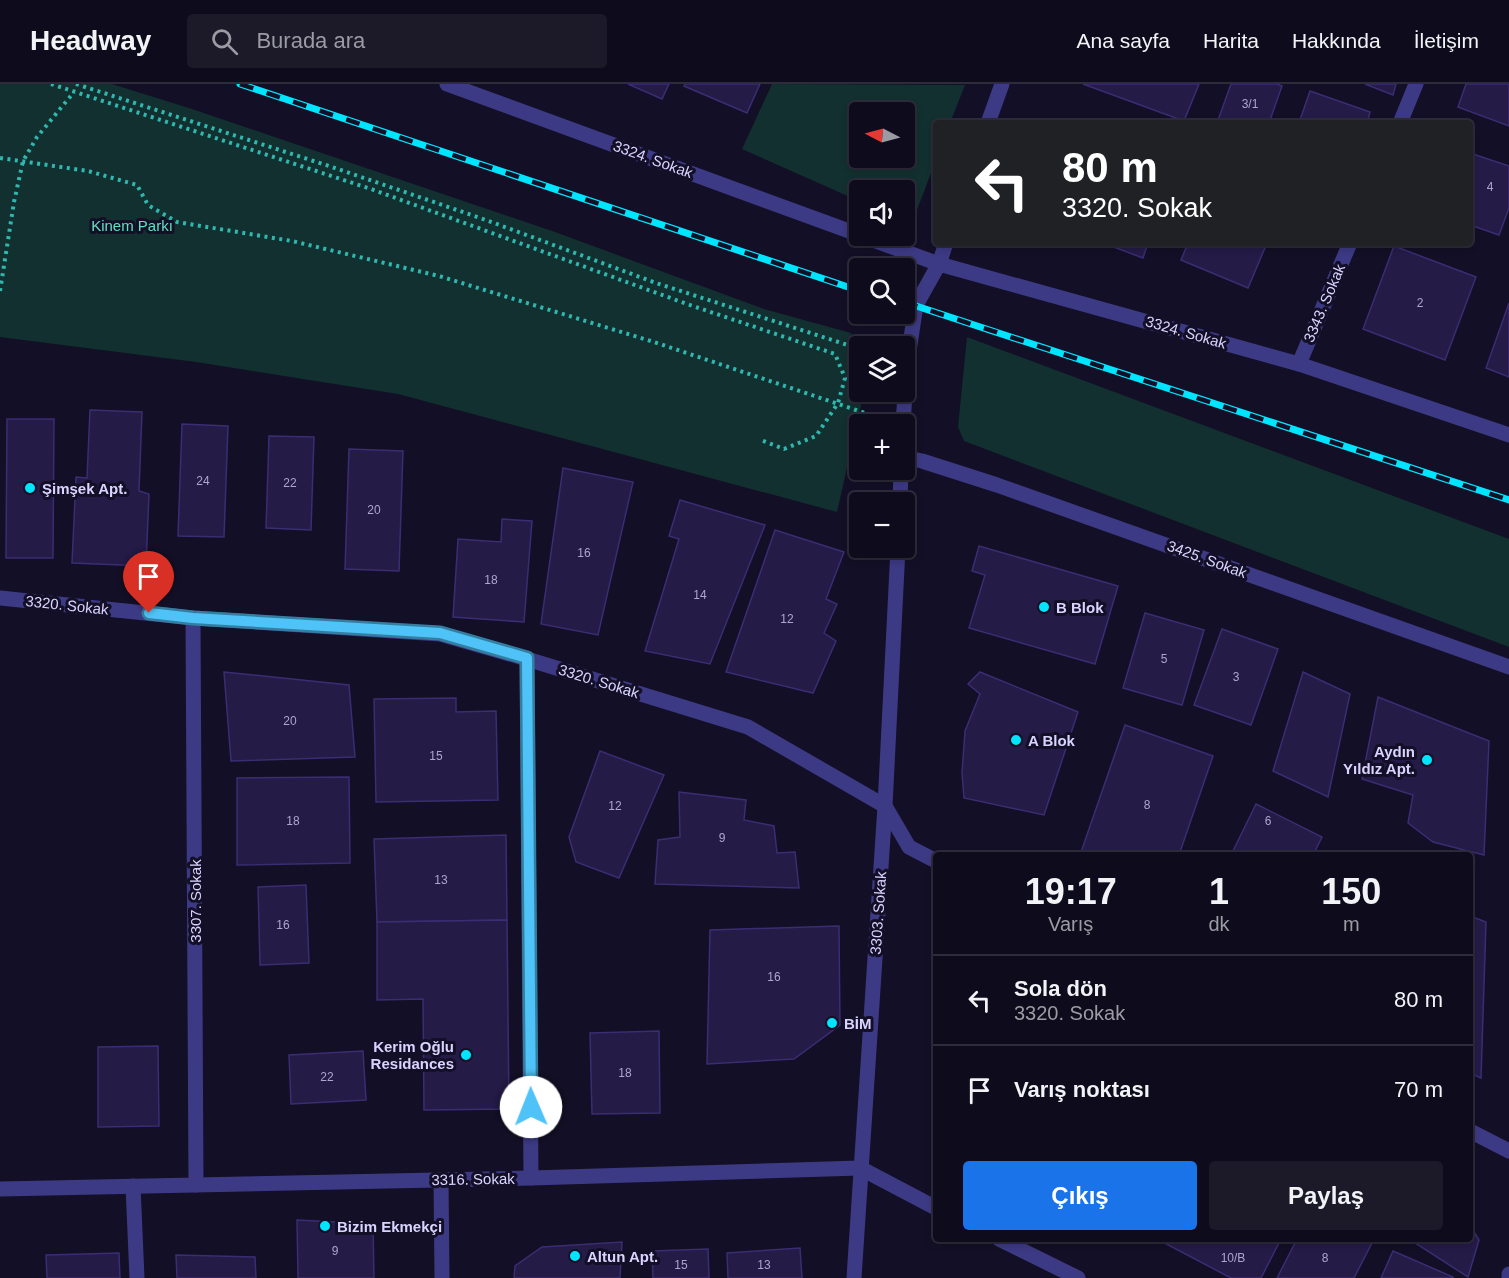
<!DOCTYPE html>
<html lang="tr">
<meta charset="utf-8">
<style>
:root{--surface:#0e0b1c;--page:#1c1929;--text:#f1f3f6;--muted:#9b9ba3;--line:#2e2b3b;--accent:#1a73e8}
body{margin:0;font-family:Arial,sans-serif;background:var(--page);color:var(--text);height:100vh;display:flex;flex-direction:column;font-size:22px;white-space:nowrap}
*{box-sizing:border-box;margin:0}
p{font-size:20px;color:var(--muted)}
.icon{flex:none;width:33px;height:33px;fill:none;stroke:currentColor;stroke-width:2;stroke-linecap:round;stroke-linejoin:round}
.map{position:relative;flex:1;overflow:hidden}
.details{position:absolute;left:933px;top:768px;width:540px;height:390px;display:flex;flex-direction:column;background:var(--surface);border-radius:6px;box-shadow:0 3px 9px #0003,0 0 0 2px var(--line)}
.details>*{flex:none}
.top-card{position:absolute;left:933px;top:36px;width:540px;height:126px;border-radius:6px;box-shadow:0 3px 9px #0003,0 0 0 2px var(--line);background:#202124;color:#fff;overflow:hidden}
.needle{width:39px;rotate:276deg}
.tools{position:absolute;left:849px;top:18px;display:grid;gap:12px}
.tools a{display:grid;place-items:center;width:66px;height:66px;border-radius:6px;background:var(--surface);box-shadow:0 3px 9px #0003,0 0 0 2px var(--line);font-size:30px}
.pin{position:absolute;display:grid;place-items:center;width:51px;height:51px;color:#fff;margin:-62px -26px;border-radius:50% 50% 50% 0;rotate:-45deg;box-shadow:0 0 6px #0007}
.pin .icon{rotate:45deg}
.me{position:absolute;width:66px;margin:-33px;rotate:359deg;stroke-linejoin:round;filter:drop-shadow(0 0 4px #0008)}
.turn{display:flex;align-items:center;gap:21px;height:126px;padding:0 30px;font-size:27px}
.turn .icon{width:78px;height:78px;stroke-width:2.5}
.turn b{display:block;font-size:42px;line-height:51px}
.eta{display:flex;justify-content:space-evenly;align-items:center;height:102px;text-align:center}
.eta b{font-size:36px;font-weight:800;line-height:42px}
.button{display:flex;gap:12px;margin-top:auto;padding:12px 30px}
.button a{flex:1;height:69px;border-radius:6px;background:var(--accent);color:#fff;font-size:24px;font-weight:800;line-height:69px;text-align:center}
.button a+a{background:var(--page);color:var(--text)}
ul{padding:0;list-style:none}
li{display:flex;align-items:center;gap:18px;height:90px;padding:0 30px;border-top:2px solid var(--line)}
li div{flex:1}
li b{display:block;font-size:22px}
li em{font-style:normal}
header{display:flex;align-items:center;gap:36px;box-sizing:border-box;height:84px;padding:0 30px;background:var(--surface);border-bottom:2px solid var(--line)}
header strong{font-size:28px}
nav{display:flex;gap:33px;margin-inline-start:auto;font-size:21px}
.search{width:420px;height:54px;background:var(--page);display:flex;align-items:center;gap:15px;box-sizing:border-box;padding:0 21px;border-radius:6px;color:var(--muted);font-size:22px}
.map>svg:first-child{display:block}
</style>
<header>
<strong>Headway</strong>
<div class="search"><svg class="icon" aria-label="search" viewBox="0 0 24 24"><circle cx="10" cy="10" r="6"/><path d="M15 15l6 6"/></svg>Burada ara</div>
<nav><a>Ana sayfa</a><a>Harita</a><a>Hakkında</a><a>İletişim</a></nav>
</header>
<div class="map">
<svg width="1509" height="1194" viewBox="0 0 1509 1194">
<rect width="100%" height="100%" fill="#130f26"/>
<g fill="#12302f" fill-rule="evenodd">
<path d="M0,0h112l80,25 363,123 209,77 87,24 8,47 1,12h2l1,5 -26,115 -439,-118 -202,-32 -196,-25z"/>
<path d="M772,0l193,1 -15,38h-14v37l-24,63 -7,-3 -1,-30h-44l-1,11 -117,-52zM860,28h44v46h-44z"/>
<path d="M967,253l542,202v108l-545,-206 -6,-14z"/>
</g>
<g fill="#241b47" stroke="#3b2d73" stroke-width="1.5">
<path d="M628,0h41l-7,15z"/>
<path d="M685,0h75l-13,29 -63,-27z"/>
<path d="M1083,0h116l-15,37z"/>
<path d="M1231,0h46l5,2 -13,37h-52z"/>
<path d="M1365,0h31l-3,11z"/>
<path d="M1466,0h43v42l-51,-19z"/>
<path d="M1310,7l60,21 -3,11h-68z"/>
<path d="M1470,69l39,13v42l-10,27 -29,-10z"/>
<path d="M1103,159h45l-5,15z"/>
<path d="M1188,159h79l-19,45 -67,-28z"/>
<path d="M1394,162l82,31 -31,83 -82,-31z"/>
<path d="M1509,219v74l-23,-9z"/>
<path d="M90,326l52,2 -3,79 10,3 -3,72 -74,-3 4,-86 11,1z"/>
<path d="M7,335h47l-1,139h-47z"/>
<path d="M182,340l46,2 -4,111 -46,-1z"/>
<path d="M269,352l45,1 -3,93 -45,-2z"/>
<path d="M349,365l54,2 -4,120 -54,-2z"/>
<path d="M563,384l70,14 -35,153 -57,-11z"/>
<path d="M680,416l85,25 -55,139 -65,-13 34,-112 -10,-3z"/>
<path d="M502,435l30,2 -8,101 -71,-5 5,-78 43,3z"/>
<path d="M775,446l69,22 -18,47 11,5 -13,29 12,8 -23,52 -87,-21z"/>
<path d="M979,462l139,40 -23,78 -126,-36 16,-53 -13,-4z"/>
<path d="M1145,529l59,17 -22,75 -59,-17z"/>
<path d="M1222,545l56,20 -27,76 -57,-20z"/>
<path d="M224,588l125,13 6,72 -124,4z"/>
<path d="M980,588l98,40 -34,103 -80,-17 -2,-25 3,-42 15,-37 -12,-10z"/>
<path d="M1303,588l47,22 -22,103 -55,-26z"/>
<path d="M1378,613l111,44 -5,114 -51,-13 -25,-19 5,-28 -51,-16z"/>
<path d="M456,614v14l40,-1 2,89 -122,2 -2,-103z"/>
<path d="M1125,641l88,31 -34,99h-99z"/>
<path d="M600,667l64,24 -45,103 -43,-16 -7,-25z"/>
<path d="M349,693l1,86 -113,2v-87z"/>
<path d="M679,708l67,8 -2,20 30,6 3,27 18,-1 4,36 -144,-4 3,-44 22,-3z"/>
<path d="M1256,720l66,33 -9,18h-82z"/>
<path d="M506,751l1,85 -130,2 -3,-83z"/>
<path d="M306,801l3,78 -49,2 -2,-78z"/>
<path d="M1470,832l16,6 -5,156 -11,-5z"/>
<path d="M507,836l2,189 -85,1 -1,-111 -46,1v-78z"/>
<path d="M839,842l1,99 -46,34 -87,5 3,-134z"/>
<path d="M659,947l1,82 -68,1 -2,-81z"/>
<path d="M158,962l1,80 -61,1v-80z"/>
<path d="M363,967l3,49 -75,4 -2,-49z"/>
<path d="M297,1136l76,4 1,54h-76z"/>
<path d="M1470,1141l9,15 -11,37 -59,-38h61z"/>
<path d="M1157,1155h124l-20,39h-30z"/>
<path d="M1297,1155h77l-20,39h-77z"/>
<path d="M622,1158l-2,36h-106l1,-12 27,-19z"/>
<path d="M800,1164l2,30h-74l-1,-25z"/>
<path d="M708,1165l1,29h-56l-1,-27z"/>
<path d="M1393,1167l60,26v1h-72z"/>
<path d="M119,1169l1,25h-73l-1,-23z"/>
<path d="M176,1171l79,2 1,21h-79z"/>
</g>
<g fill="none" stroke-linecap="round" stroke-linejoin="round">
<g stroke="#2fb8b0" stroke-width="4" stroke-dasharray="3 4.5" stroke-linecap="butt">
<path d="M51,0l320,105 316,115 148,50 10,24 -7,25 -22,33 -32,13 -23,-9"/>
<path d="M76,0l256,83 154,53 170,63 204,66"/>
<path d="M0,74l88,13 49,14 11,20 29,17 115,19 147,35 215,66 223,75"/>
<path d="M0,207l14,-89 9,-41 14,-24 37,-45"/>
</g>
<g stroke="#3d3a85" stroke-width="15">
<path d="M447,0l413,151"/>
<path d="M988,39l14,-39"/>
<path d="M1400,39l16,-39"/>
<path d="M862,152l77,28 360,100 210,71"/>
<path d="M1299,280l51,-121"/>
<path d="M903,340l4,-60 9,-59 23,-41 7,-21"/>
<path d="M904,373l18,4 75,24 512,182"/>
<path d="M900,418l1,-32"/>
<path d="M0,514l193,20 247,16 87,25 221,68 137,79 24,41 27,14"/>
<path d="M193,534l3,567"/>
<path d="M527,575l4,519"/>
<path d="M1470,1047l39,20"/>
<path d="M441,1096l1,98"/>
<path d="M133,1102l4,92"/>
<path d="M0,1105l531,-11 329,-10 76,40"/>
<path d="M999,1155l79,39"/>
<path d="M854,1194l31,-472 13,-258"/>
<path d="M1509,1194v-4"/>
</g>
<g stroke="#00e5ff" stroke-width="7">
<g id="rail">
<path d="M240,0l620,207"/>
<path d="M904,218l605,198"/>
</g>
</g>
<use href="#rail" stroke="#130f26" stroke-width="4.5" stroke-dasharray="14" stroke-linecap="butt"/>
</g>
<g fill="none" stroke-linecap="round" stroke-linejoin="round">
<g stroke="#337fa1" stroke-width="15">
<path id="route" d="M149,529l44,5 247,15 87,25 4,449"/>
</g>
<use href="#route" stroke="#4fc3f7" stroke-width="10"/>
</g>
<g fill="#00e5ff" stroke="#130f26" stroke-width="2">
<circle cx="30" cy="404" r="6"/>
<circle cx="1044" cy="523" r="6"/>
<circle cx="1016" cy="656" r="6"/>
<circle cx="1427" cy="676" r="6"/>
<circle cx="832" cy="939" r="6"/>
<circle cx="466" cy="971" r="6"/>
<circle cx="325" cy="1142" r="6"/>
<circle cx="575" cy="1172" r="6"/>
</g>
<g text-anchor="middle" dominant-baseline="central" stroke-width="6" stroke-linejoin="round" paint-order="stroke">
<g font-size="12" fill="#aca6d1">
<text x="1250" y="20">3/1</text>
<text x="1490" y="103">4</text>
<text x="1420" y="219">2</text>
<text x="203" y="397">24</text>
<text x="290" y="399">22</text>
<text x="374" y="426">20</text>
<text x="584" y="469">16</text>
<text x="491" y="496">18</text>
<text x="700" y="511">14</text>
<text x="787" y="535">12</text>
<text x="1164" y="575">5</text>
<text x="1236" y="593">3</text>
<text x="290" y="637">20</text>
<text x="436" y="672">15</text>
<text x="1147" y="721">8</text>
<text x="615" y="722">12</text>
<text x="293" y="737">18</text>
<text x="1268" y="737">6</text>
<text x="722" y="754">9</text>
<text x="441" y="796">13</text>
<text x="283" y="841">16</text>
<text x="774" y="893">16</text>
<text x="625" y="989">18</text>
<text x="327" y="993">22</text>
<text x="335" y="1167">9</text>
<text x="1233" y="1174">10/B</text>
<text x="1325" y="1174">8</text>
<text x="681" y="1181">15</text>
<text x="764" y="1181">13</text>
</g>
<g font-size="15" fill="#d9d4ff" stroke="#130f26">
<text transform="translate(653 75) rotate(20)">3324. Sokak</text>
<text transform="translate(1324 219) rotate(-67)">3343. Sokak</text>
<text transform="translate(1186 248) rotate(16)">3324. Sokak</text>
<text transform="translate(1207 475) rotate(20)">3425. Sokak</text>
<text transform="translate(67 521) rotate(6)">3320. Sokak</text>
<text transform="translate(599 597) rotate(17)">3320. Sokak</text>
<text transform="translate(195 817) rotate(-90)">3307. Sokak</text>
<text transform="translate(878 829) rotate(-86)">3303. Sokak</text>
<text transform="translate(473 1095) rotate(-1)">3316. Sokak</text>
</g>
<g font-size="15" fill="#5fe0c0" stroke="#130f26">
<text x="132" y="141">Kinem Parkı</text>
</g>
<g font-size="15" font-weight="bold" fill="#d9d4ff" stroke="#130f26" text-anchor="start">
<text x="42" y="404">Şimşek Apt.</text>
<text x="1056" y="523">B Blok</text>
<text x="1028" y="656">A Blok</text>
<text x="1415" y="667" text-anchor="end">Aydın<tspan x="1415" dy="17">Yıldız Apt.</tspan></text>
<text x="844" y="939">BİM</text>
<text x="454" y="962" text-anchor="end">Kerim Oğlu<tspan x="454" dy="17">Residances</tspan></text>
<text x="337" y="1142">Bizim Ekmekçi</text>
<text x="587" y="1172">Altun Apt.</text>
</g>
</g>
</svg>
<div class="tools">
<a><svg class="needle" viewBox="-14 -14 28 28"><path d="M0-13l5 13h-10z" fill="#e53935"/><path d="M0 13l5-13h-10z" fill="#9b9ba3"/></svg></a>
<a><svg class="icon" aria-label="sound" viewBox="0 0 24 24"><path d="M4 9h4l5-4v14l-5-4H4zM17 9q2 3 0 6"/></svg></a>
<a><svg class="icon" aria-label="search" viewBox="0 0 24 24"><circle cx="10" cy="10" r="6"/><path d="M15 15l6 6"/></svg></a>
<a><svg class="icon" aria-label="layers" viewBox="0 0 24 24"><path d="M12 4l9 5-9 5-9-5zM3 14l9 5 9-5"/></svg></a>
<a>+</a>
<a>−</a>
</div>
<div class="pin" style="left:149px;top:529px;background:#d93025"><svg class="icon" aria-label="arrive" viewBox="0 0 24 24"><path d="M6 21V4h12l-3 4 3 4H6"/></svg></div>
<svg class="me" style="left:531px;top:1023px" viewBox="-20 -20 40 40"><circle r="19" fill="#fff"/><path d="M0-13L10 11 0 6-10 11z" fill="#4fc3f7"/></svg>
<div class="top-card">
<div class="turn"><svg class="icon" aria-label="left" viewBox="0 0 24 24"><path d="M17 20v-9H6M10 6l-5 5 5 5"/></svg><div><b>80 m</b>3320. Sokak</div></div>
</div>
<section class="details">
<div class="eta">
<div><b>19:17</b><p>Varış</p></div>
<div><b>1</b><p>dk</p></div>
<div><b>150</b><p>m</p></div>
</div>
<ul>
<li><svg class="icon" aria-label="left" viewBox="0 0 24 24"><path d="M17 20v-9H6M10 6l-5 5 5 5"/></svg><div><b>Sola dön</b><p>3320. Sokak</p></div><em>80 m</em></li>
<li><svg class="icon" aria-label="arrive" viewBox="0 0 24 24"><path d="M6 21V4h12l-3 4 3 4H6"/></svg><div><b>Varış noktası</b></div><em>70 m</em></li>
</ul>
<div class="button"><a>Çıkış</a><a>Paylaş</a></div>
</section>
</div>
